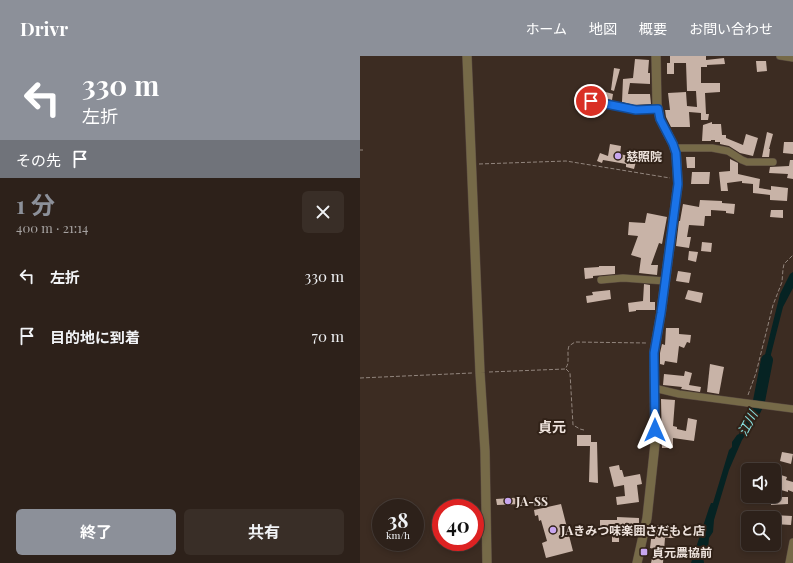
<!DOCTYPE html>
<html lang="ja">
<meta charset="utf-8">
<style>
:root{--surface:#2d211a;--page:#392e27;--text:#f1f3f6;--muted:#a7a3a2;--line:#483e39;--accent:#8c9099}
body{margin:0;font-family:"Playfair Display","Noto Sans JP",serif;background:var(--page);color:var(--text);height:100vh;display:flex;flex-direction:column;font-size:15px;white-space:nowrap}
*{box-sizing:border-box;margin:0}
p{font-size:13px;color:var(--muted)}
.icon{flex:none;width:22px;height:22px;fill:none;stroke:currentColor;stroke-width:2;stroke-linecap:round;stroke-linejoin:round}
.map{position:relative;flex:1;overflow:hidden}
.drawer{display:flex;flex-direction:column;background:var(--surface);width:360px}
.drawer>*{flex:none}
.top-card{background:#8c9099;color:#fff;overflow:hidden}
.fabs{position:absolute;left:381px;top:407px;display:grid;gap:8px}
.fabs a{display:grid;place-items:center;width:40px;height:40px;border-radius:6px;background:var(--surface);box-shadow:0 2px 6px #0003,0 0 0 1px var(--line);font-size:20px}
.speed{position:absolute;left:12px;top:443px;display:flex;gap:8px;font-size:20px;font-weight:700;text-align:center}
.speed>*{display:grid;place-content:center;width:52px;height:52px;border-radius:50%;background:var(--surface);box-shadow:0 2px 6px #0003,0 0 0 1px var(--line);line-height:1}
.speed small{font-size:10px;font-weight:400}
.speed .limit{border:6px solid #d22;background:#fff;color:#111}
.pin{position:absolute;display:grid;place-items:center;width:34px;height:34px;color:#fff;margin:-17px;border:2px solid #fff;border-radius:50%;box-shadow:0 1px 4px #0007}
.me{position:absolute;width:44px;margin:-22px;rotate:0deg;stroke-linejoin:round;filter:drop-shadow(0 0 3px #0008)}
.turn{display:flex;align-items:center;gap:14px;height:84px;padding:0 16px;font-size:18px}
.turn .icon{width:52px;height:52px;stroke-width:2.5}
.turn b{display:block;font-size:28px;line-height:34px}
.then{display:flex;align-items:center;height:38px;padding:0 16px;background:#0003;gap:8px;font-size:15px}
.round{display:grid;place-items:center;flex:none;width:42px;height:42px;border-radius:6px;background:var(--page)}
.overview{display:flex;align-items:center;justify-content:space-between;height:68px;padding:0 16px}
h1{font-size:24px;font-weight:700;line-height:30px;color:var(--accent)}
.primary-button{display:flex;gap:8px;margin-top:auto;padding:8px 16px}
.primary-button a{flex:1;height:46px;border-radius:6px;background:var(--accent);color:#fff;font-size:16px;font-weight:700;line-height:46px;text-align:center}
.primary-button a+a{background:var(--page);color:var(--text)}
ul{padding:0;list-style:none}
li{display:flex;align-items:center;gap:12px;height:60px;padding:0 16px}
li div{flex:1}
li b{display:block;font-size:15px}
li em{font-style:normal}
header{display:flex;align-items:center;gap:24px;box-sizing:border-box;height:56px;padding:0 20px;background:var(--accent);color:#fff}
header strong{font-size:19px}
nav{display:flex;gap:22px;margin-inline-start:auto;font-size:14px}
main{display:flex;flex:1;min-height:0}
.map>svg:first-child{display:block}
</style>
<header>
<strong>Drivr</strong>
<nav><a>ホーム</a><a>地図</a><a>概要</a><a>お問い合わせ</a></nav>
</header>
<main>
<section class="drawer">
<div class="top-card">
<div class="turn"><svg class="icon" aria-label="left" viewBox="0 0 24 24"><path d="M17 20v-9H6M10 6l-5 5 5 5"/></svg><div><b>330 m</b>左折</div></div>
<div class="then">その先<svg class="icon" aria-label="arrive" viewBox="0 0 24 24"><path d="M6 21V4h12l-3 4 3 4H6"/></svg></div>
</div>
<div class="overview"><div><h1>1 分</h1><p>400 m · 21:14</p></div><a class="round"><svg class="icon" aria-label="close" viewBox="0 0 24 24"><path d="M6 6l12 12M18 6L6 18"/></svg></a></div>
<ul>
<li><svg class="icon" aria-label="left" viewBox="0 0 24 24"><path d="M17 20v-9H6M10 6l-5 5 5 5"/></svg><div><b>左折</b></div><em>330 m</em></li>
<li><svg class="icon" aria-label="arrive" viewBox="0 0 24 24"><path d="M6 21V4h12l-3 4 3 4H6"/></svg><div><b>目的地に到着</b></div><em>70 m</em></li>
</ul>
<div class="primary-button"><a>終了</a><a>共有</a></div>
</section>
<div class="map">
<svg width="433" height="507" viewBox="0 0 433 507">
<rect width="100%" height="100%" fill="#3c2c22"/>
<g fill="#062323">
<path d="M433,216v16l-10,19 -17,67 -2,1 -3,-3 1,-5 18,-73 10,-20z"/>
<path d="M391,351l11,1 -8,15 -12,17 -13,30 -15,50 -1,12 -4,6 -1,11 -5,7 1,7h-13l18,-55 2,-5h2l16,-53 3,-3v-5l5,-7 2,-1 1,-3 4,-4c2,-8 8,-14 7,-20z"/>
</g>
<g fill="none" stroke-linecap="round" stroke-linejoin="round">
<path stroke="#062323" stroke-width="12" d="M395,354l4,-9 8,-41"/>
</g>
<g fill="#c8b3a7">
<path d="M310,0h36v4l18,-2 1,6 -18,1v2h-6v16h19v9l-15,1 1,21h3l-1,6h-7v-7l-12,-1 1,15h-19l-5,-10 -1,-7h5l-2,-17 18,-1 1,14 10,1 -1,-16h-9l-1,-28h-12v11h-7v-11h3z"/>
<path d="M275,3l14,1 -1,13h2v11l-20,-1 -2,11h22l1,10 -17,1 -12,-3 1,-23 10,-1z"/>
<path d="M396,5h10l1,10 -10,1z"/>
<path d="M254,12l6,1 -6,22 -3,-1z"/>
<path d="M238,34l15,4 -1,6 -15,-3z"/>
<path d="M352,66v2h9l1,11h4v3l17,7 3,-11 12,4 -5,18 -13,-3 -11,-7 -9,-2v-2h-5v-2h-4v1h-9l1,-16z"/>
<path d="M407,76l6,2 -4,15h1l-1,8h-7z"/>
<path d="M424,86h9v12l-10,-1z"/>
<path d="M250,88l11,2 -1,8 17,4 -3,11 -8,-2v-3l-23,-4 -1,3 -5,-2 3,-8 8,3z"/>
<path d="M326,101h9v11h-8z"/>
<path d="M370,103l8,4v11l22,5 -1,9 12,2v-4l17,2 -1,13 -17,-1v-5l-17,-2v-9l-11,-1v-2l-15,2 1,8h-7l-2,-19 11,-1z"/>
<path d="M430,104h3v19l-6,-1 1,-4 -19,-1 1,-6 19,-1z"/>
<path d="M332,116h18l-1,12h-18z"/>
<path d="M340,144l22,1v2l13,1 -1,10 -8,-1v-2l-15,-1v6h-6l-1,10 -15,-1 -2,12h4l-2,11 -13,-2 3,-25h1l3,-17 16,3z"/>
<path d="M411,154h12v8l-13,-1z"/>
<path d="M287,157l20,4 -5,27 -3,-1 -8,22h7l-1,10 -18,-2 2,-15 -10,-3 7,-19 -10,-1 1,-13 16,1z"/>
<path d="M342,186l10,1 -1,9 -10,-1z"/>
<path d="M329,195l9,1 -2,10 -8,-2z"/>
<path d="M239,210h16v8l-22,2v2l-8,1 -1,-11 15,-1z"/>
<path d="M318,215l13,2 -2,10 -13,-2z"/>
<path d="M284,228l6,1v17h5v8h-19v1l-7,1 -1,-9 15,-2z"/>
<path d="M250,234l1,9 -24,4 -1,-7 7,-1 -1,-3z"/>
<path d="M328,234l15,3 -2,10 -16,-4z"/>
<path d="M306,272h13v6l12,1 -1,8 -3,-1 -3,6 -5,-2 -2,17 -12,-2 -1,4 -4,-1v-11l2,-9 3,1z"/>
<path d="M350,308l14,3 -5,27 -12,-2z"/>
<path d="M325,315l7,2 -3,12 12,2 -1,5 -19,-3 1,-2 -19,-2 1,-11 20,2z"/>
<path d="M301,343l14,1 -2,26 4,1v2l9,2 2,-13 9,2 -3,21 -21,-3v10h-11z"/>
<path d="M217,379h14v7h6l1,41 -9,-1 1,-36h-13z"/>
<path d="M422,396l11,2 -2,10 -11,-3z"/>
<path d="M259,409l1,5h2l2,7 16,-3 2,10 -5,1 2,17 -22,3 -1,-8 9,-1 -1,-11 -10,2 -5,-20z"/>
<path d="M418,418l9,3 -1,3 7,2v10l-5,-2v2l-14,-4z"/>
<path d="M164,441v7l-27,1 -1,-6z"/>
<path d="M411,441h17v7l-17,1z"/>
<path d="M201,448l12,47 -27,7 -4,-15 5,-2 -6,-21 -2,1 -1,-6 -3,1 -1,-6z"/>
<path d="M414,459l18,1 -1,9 -17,-1z"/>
<path d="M257,461l22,1v9l-17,-2v12h-3v5h-7v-16h-12v-6h17z"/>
<path d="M295,469h12v7h9v6h-11l-2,25h-12l3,-14 -4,-1 1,-9h4z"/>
</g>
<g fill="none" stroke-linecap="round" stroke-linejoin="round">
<g stroke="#584940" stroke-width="8">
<g id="minor">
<path d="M420,0l13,2"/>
<path d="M231,45l45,9 22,-1"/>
<path d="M314,92h38l16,3 14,9 5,2h26"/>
<path d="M241,224l22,-2 42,3"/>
<path d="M294,332l25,6 114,15"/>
<path d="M429,507l4,-21"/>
</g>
</g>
<g stroke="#584940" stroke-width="10">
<g id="tertiary">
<path d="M107,0l13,317 5,78 2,112"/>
<path d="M277,507l10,-45 8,-74 -1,-91 7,-40 17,-129 -2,-31 -3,-9 -13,-25 -3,-14 -1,-49"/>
</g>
</g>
<g stroke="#92857d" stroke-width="1" stroke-dasharray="4 2" stroke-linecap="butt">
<path d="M0,94h3"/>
<path d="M119,108l87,-3 104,17"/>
<path d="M206,313l4,4 3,52 7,4 4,1"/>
<path d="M129,316l76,-3c6,-7 1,-15 4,-23l6,-4 72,1"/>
<path d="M0,322l112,-5"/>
<path d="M388,339l8,-22 17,-68 9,-23 1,-13 1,-5 9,-9"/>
</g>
<use href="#minor" stroke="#766a48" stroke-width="7"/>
<use href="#tertiary" stroke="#766a48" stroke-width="9"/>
</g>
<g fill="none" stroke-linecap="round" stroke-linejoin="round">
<g stroke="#114b97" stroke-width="10">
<path id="route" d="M231,45l45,9 22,-1 2,10 13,25 3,9 2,31 -17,129 -7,40 1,77"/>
</g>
<use href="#route" stroke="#1a73e8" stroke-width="7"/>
</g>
<g fill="#c7a6ef" stroke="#312218" stroke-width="1.5">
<circle cx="258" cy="100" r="4"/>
<circle cx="148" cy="445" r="4"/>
<circle cx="193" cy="474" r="4"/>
<rect x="280" y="492" width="8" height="8" rx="2"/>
</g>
<g text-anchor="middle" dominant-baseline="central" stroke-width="4" stroke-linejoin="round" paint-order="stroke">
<g font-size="12" font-weight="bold" fill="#eee3dd" stroke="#312218" text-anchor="start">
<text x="266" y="100">慈照院</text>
<text x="156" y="445">JA-SS</text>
<text x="201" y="474">JAきみつ味楽囲さだもと店</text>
<text x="292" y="496">貞元農協前</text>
</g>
<g font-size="13" font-style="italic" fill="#88e2e2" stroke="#312218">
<text transform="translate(387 367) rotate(-62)">江川</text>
</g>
<g font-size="14" font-weight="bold" fill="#eee3dd" stroke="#312218">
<text x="192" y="370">貞元</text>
</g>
</g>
</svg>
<div class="fabs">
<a><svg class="icon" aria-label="sound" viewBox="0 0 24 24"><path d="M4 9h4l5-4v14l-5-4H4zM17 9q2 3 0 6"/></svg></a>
<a><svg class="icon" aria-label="search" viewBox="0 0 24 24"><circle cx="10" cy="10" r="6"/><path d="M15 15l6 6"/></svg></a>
</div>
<div class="speed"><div>38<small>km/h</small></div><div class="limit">40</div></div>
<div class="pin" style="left:231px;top:45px;background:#d93025"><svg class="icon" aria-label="arrive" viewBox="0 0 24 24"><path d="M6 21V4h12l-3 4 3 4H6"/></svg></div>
<svg class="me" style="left:295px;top:374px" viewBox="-20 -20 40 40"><path d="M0-17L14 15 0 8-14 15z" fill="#1a73e8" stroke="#fff" stroke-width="4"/></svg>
</div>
</main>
